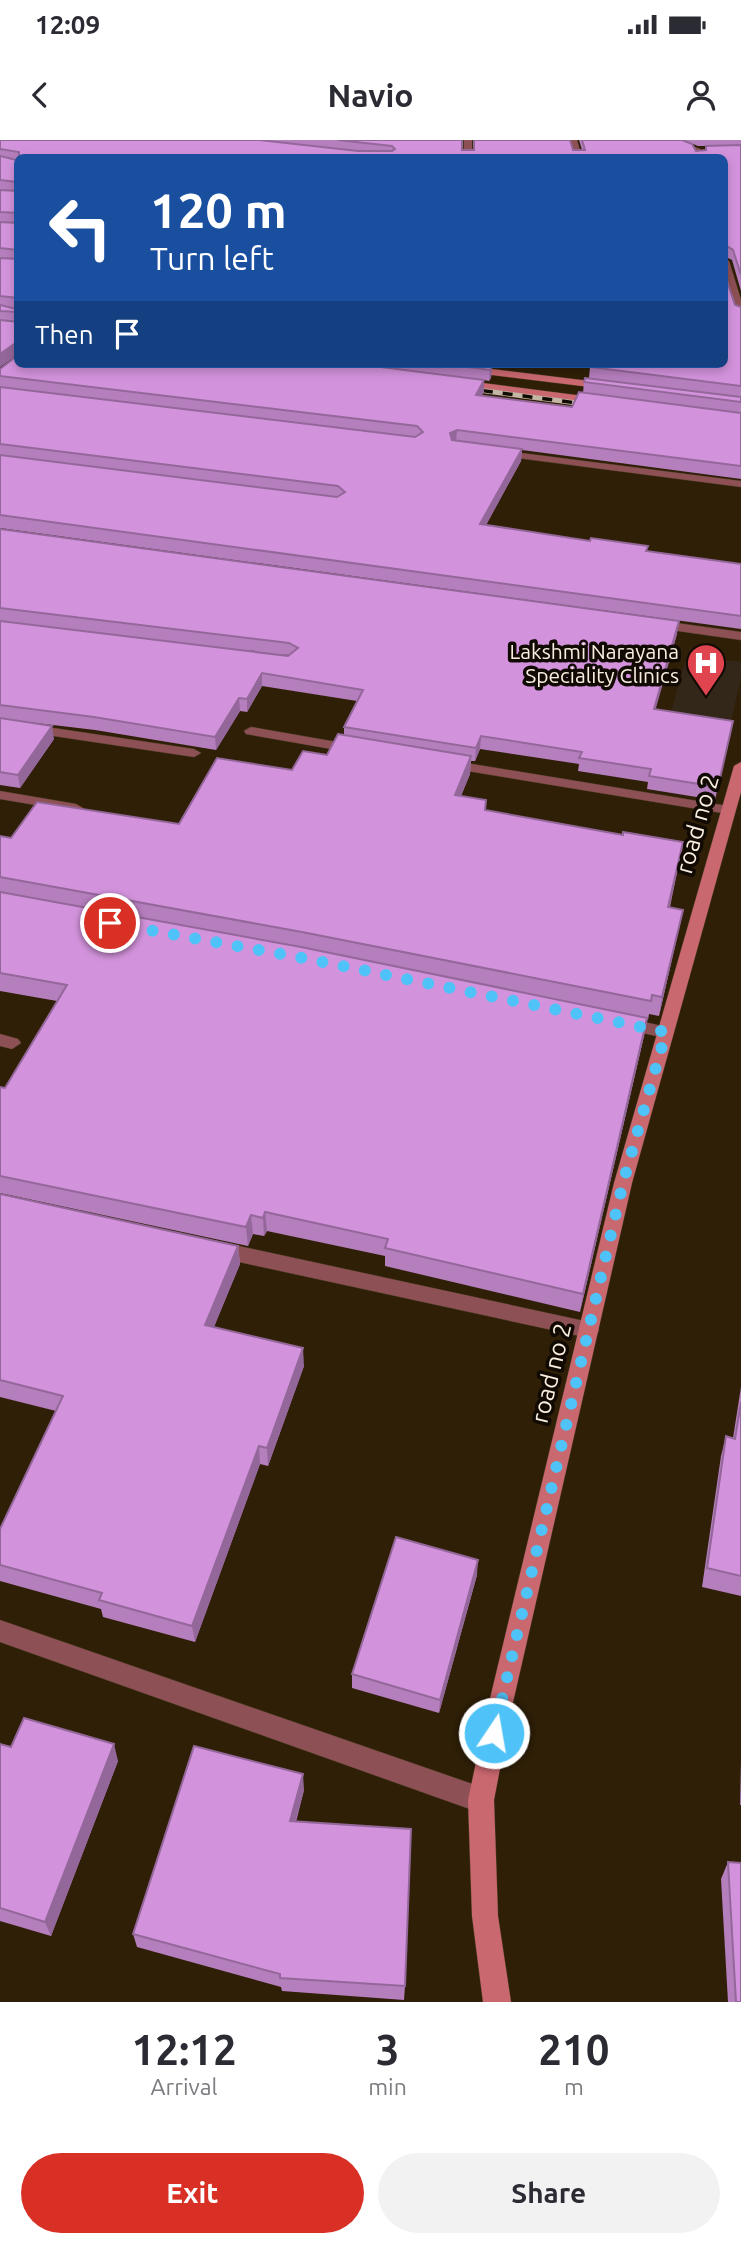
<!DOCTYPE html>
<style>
:root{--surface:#fff;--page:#f2f2f3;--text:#2b2b33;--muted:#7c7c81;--accent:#d93025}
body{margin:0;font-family:Ubuntu,sans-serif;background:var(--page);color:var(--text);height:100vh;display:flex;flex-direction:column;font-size:26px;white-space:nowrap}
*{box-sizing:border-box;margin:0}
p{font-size:23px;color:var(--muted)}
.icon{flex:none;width:38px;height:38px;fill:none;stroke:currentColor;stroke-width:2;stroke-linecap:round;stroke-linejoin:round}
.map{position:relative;height:1862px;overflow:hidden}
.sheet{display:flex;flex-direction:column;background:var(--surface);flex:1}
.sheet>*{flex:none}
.top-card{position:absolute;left:14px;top:14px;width:714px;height:214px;border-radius:10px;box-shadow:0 4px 10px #0003;background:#1a4fa0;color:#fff;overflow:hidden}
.pin{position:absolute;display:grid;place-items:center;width:60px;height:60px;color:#fff;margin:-30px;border:4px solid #fff;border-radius:50%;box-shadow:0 2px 7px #0007}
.me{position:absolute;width:77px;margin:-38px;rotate:12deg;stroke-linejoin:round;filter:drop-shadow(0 0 5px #0008)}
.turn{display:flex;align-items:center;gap:24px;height:147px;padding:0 21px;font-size:32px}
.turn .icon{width:91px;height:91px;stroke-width:2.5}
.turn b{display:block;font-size:49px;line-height:60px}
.then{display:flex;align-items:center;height:66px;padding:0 21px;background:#0003;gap:14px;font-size:26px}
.eta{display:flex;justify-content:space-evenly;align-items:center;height:119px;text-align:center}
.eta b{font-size:42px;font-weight:700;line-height:49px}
.primary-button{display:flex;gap:14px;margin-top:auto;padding:14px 21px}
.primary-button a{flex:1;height:80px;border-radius:42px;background:var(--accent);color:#fff;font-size:28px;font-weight:700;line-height:80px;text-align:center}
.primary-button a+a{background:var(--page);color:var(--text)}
.status{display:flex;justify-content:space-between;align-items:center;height:49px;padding:0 35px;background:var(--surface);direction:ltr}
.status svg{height:19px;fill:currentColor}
header{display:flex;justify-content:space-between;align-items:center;height:91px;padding:0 21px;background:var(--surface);font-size:32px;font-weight:700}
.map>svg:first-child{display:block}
</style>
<div class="status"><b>12:09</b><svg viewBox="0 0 49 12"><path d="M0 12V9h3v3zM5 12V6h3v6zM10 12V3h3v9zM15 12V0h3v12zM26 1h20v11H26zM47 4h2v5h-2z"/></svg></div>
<header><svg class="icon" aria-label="back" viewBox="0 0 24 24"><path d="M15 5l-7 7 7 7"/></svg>Navio<svg class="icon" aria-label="person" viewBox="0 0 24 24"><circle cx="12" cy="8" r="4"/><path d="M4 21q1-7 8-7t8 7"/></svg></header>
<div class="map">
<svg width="741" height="1862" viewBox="0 0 741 1862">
<rect width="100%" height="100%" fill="#2f1f07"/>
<path fill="#332719" d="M687,515l54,7v16l-11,47 -60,-9z"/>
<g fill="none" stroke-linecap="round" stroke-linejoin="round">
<g stroke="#4b3c25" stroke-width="1">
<g id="minor">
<rect x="464" y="0" width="8" height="18"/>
<path d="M569,0h8l5,18h-8z"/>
<path d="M665,0h11l24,9 3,9h-8l-2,-6z"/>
<path d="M724,118l5,3 12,39v18l-5,-3 -12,-38z"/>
<path d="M498,310l243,31v6l-247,-32v-4z"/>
<path d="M655,480l86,12v8l-91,-13v-6z"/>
<path d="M0,580l194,29 7,4 -7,4 -194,-29z"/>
<path d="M251,587l103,18 7,4 -7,4 -108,-19 -2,-3z"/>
<path d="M448,620l280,46 7,4 -7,4 -285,-47 -2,-3z"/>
<path d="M0,651l76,13 7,4 -7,4 -76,-13z"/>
<path d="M622,877l49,11 3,4 -9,6 -49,-11 -3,-4z"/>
<path d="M0,894l18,5 3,4 -9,6 -12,-3z"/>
<path d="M216,1101l373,81 7,2 3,6 -3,6 -7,2 -373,-81 -7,-3 -3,-5 3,-5z"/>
<path d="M0,1480l481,167 9,4 4,9 -4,9 -9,4 -481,-171z"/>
</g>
</g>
<g stroke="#4b3c25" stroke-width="1">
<g id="secondary">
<path d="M421,224h30l155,19 5,3 -5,3 -180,-22z"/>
<path d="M460,240l139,18 5,3 -5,3 -143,-19v-4z"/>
<path d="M741,622v30l-109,391 -121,528 -17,89 4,116 13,86h-28l-11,-86 -4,-116 19,-89 127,-528 120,-417z"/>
</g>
</g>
<use href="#minor" fill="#8d5054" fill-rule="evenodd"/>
<use href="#secondary" fill="#ca686f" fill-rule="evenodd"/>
<g stroke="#c3b6a5" stroke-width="5">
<path id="rail" d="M463,248l129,17"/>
</g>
<use href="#rail" stroke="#110a03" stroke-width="3.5" stroke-dasharray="10" stroke-linecap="butt"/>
</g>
<g fill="#b57ebd">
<path d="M0,0h462v10h120l-3,-10h103l14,11 10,-1v-4h-8l-15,-6h58v151l-9,-31 -8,-4v-98h-706v196l-18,13z"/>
<path d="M735,165l6,2v172l-219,-29 -1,11 -35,64 161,27 94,12v65l-741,-101v-152l358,-12h114l20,2 -1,12 -2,3 -5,-1v12l-3,4 91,11 11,-14 1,-11 5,-4 1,-11z"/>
<path d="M472,224h27l-2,3z"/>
<path d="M0,389l677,105 -22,75 75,25 -15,66 -68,-11 1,-7 -70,-11 1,-7 -99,-15 -5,12h-4l-1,13 -9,22 25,14 137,25 60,7 -13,65 13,3 -4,18 -20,88 -10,-2 -1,6h-1l-3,16 -64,276 -195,-46v-10l-118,-25 -3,5 -11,-2 -5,12 -248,-53v-106l5,1 52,-87 -57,-10v-155l11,2 168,-14 148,-69 17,-20v-8l13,-26 -95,-15 -15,26 -7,-1 -24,39 -121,-20 -84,-10 43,19 -34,49 -20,-3v-164l289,34 -289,-34z"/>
<path d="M0,1054l238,52 2,18 -26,63 90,39 -36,100 -8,-2 -65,178 -92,-25 -2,-8 -101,-28v-52l56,-118 -56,-14z"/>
<path d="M741,1247v209l-39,-9 19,-131 5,-20 7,2z"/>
<path d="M477,1435l-38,138 -87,-25v-14z"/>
<path d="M0,1604l11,3 107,14 -67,175 -51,-15z"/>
<path d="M741,1621v44h-1z"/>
<path d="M304,1650l-8,32 109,164 -1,14 -122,-9 -1,-4 -144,-40 -4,-13z"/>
<path d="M728,1722l13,140h-13l-7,-123z"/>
</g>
<g fill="#94679a">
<path d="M17,202l1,12 -18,13v-13z"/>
<path d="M492,226l-1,12 -2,3 1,-11z"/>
<path d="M484,240v12l-9,15 1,-12z"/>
<path d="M457,290l-1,11 -7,4 1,-12z"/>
<path d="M522,309l-1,12 -41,75v-12z"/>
<path d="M679,481l-2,13 -25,88 2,-13z"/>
<path d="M262,533v13l-15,26v-13z"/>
<path d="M239,558l1,13 -24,39 -1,-13z"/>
<path d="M52,586l2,13 -34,49 -2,-13z"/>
<path d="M481,596l-1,13 -5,12 1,-13z"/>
<path d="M471,616l-1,18 -16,39 1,-18z"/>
<path d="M683,702l-3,18 -15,66 3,-19z"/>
<path d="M683,770l-4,18 -20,88 3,-19z"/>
<path d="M647,878l-3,18 -64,276 3,-18z"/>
<path d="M265,1072l2,19 -3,5 -1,-18z"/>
<path d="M251,1075l2,19 -5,12 -2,-19z"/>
<path d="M238,1106l2,18 -33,79 -2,-18z"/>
<path d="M303,1208l1,18 -36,100 -1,-18z"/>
<path d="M259,1306l1,18 -65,178 -3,-16z"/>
<path d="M478,1420l-1,15 -38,138 1,-13z"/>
<path d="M114,1604l4,17 -67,175 -6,-14z"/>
<path d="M303,1634l1,16 -13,47 -1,-16z"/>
</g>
<g fill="#d393dc" stroke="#94679a" stroke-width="2">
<path d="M0,0h259l99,11h34l3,-2 -3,-3 -54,-6h124v10h12v-10h96l3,10h12l-3,-10h100l10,4 4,7 10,-1v-4l35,-1v130l-8,-25 -8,-5 -1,6v-93h-705v-6l-19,-3z"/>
<path d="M0,16l16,4 2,-1v26l-1,-3 -17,-2z"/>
<path d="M0,50l18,1v22l-18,-1z"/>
<path d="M0,82l18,1v27l-18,-2z"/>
<path d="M0,118l18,1v39l-18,-2z"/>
<path d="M724,132l11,33 6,2v79l-151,-19 2,-3h132z"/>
<path d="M0,165l16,4 2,-1v4l-18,-1z"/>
<path d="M0,180l18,2v21l-1,-1 -17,12z"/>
<path d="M18,215v9h339l127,16 -8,15 96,12 7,-15 162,21v53l-284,-36 -7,3 2,7 70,9 -42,75 110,17 1,-3 57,8 -2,5 95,13v52l-741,-101v-60l337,42 8,-5 -7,-6 -338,-42v-57l415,50 8,-5 -6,-6 -417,-50v-7z"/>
<path d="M445,224h27l20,2 -2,4z"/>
<path d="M585,238l156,19v5l-157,-20z"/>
<path d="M0,389l679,92 -25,88 79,12 -15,66 -69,-11 2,-7 -72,-11 3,-6 -101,-16 -5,12 -132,-21 19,-37 -101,-17 -15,26 -8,-1 -24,39 -121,-20 -94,-12v-84l288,35 10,-8 -9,-5 -289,-35z"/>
<path d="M0,578l52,8 -34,49 -18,-3z"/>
<path d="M338,594l133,22 -16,39 31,5 -1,10 138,25v-3l60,10 -15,65 15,3 -21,87 -10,-2 -1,6 -349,-69 -302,-55v-41l11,2 26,-36 142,22 38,-66 75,12 11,-19 24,4z"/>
<path d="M0,752l301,55 346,71 -64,276 -198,-46 3,-9 -123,-27 -2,6 -12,-3 -5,12 -246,-51v-89l5,1 62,-103 -67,-12z"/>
<path d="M0,1054l238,52 -33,79 98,23 -36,100 -8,-2 -67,180 -93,-26 3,-7 -102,-28v-36l63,-133 -63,-16z"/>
<path d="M741,1262v174l-34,-8 19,-132 9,3z"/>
<path d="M396,1397l82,23 -38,140 -88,-26z"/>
<path d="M24,1578l90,26 -69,178 -45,-14v-164l11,3z"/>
<path d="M194,1606l109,28 -13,47 121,8 -6,157 -125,-8v-4l-147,-40z"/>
<path d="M728,1722l13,1v139h-5z"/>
</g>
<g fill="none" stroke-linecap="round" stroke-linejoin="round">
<path stroke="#4fc3f7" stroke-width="12" stroke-dasharray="0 21.6" d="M110,783l193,35 363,74 -43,151 -129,550"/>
</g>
<defs>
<g id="hospital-pin" transform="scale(2.0125)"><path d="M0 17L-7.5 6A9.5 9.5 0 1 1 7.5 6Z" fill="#e0444e" stroke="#110a03"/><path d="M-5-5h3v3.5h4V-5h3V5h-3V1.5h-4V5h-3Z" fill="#fff"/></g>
</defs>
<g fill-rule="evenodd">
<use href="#hospital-pin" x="706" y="523"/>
</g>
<g text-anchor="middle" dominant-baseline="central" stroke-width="7" stroke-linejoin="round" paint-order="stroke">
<g font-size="21" fill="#f9eee0" stroke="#110a03" text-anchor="end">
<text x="679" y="511">Lakshmi Narayana<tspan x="679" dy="24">Speciality Clinics</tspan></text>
</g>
<g font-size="24" fill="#f9eee0" stroke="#110a03">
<text transform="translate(697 684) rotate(-74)">road no 2</text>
<text transform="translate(551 1233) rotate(-76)">road no 2</text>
</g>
</g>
</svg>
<div class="pin" style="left:110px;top:783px;background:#d93025"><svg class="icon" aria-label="arrive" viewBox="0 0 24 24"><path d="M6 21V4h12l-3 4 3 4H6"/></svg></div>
<svg class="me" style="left:494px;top:1593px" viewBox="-20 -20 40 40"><circle r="17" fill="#4fc3f7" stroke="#fff" stroke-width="3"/><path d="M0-11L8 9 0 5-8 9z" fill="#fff"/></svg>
<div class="top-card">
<div class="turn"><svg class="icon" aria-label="left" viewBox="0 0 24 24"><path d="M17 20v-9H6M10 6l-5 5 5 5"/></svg><div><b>120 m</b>Turn left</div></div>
<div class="then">Then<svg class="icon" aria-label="arrive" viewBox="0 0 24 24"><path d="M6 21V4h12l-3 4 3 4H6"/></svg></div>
</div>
</div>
<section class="sheet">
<div class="eta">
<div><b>12:12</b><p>Arrival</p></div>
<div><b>3</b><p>min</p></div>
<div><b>210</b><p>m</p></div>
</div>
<div class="primary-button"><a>Exit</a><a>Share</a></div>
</section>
